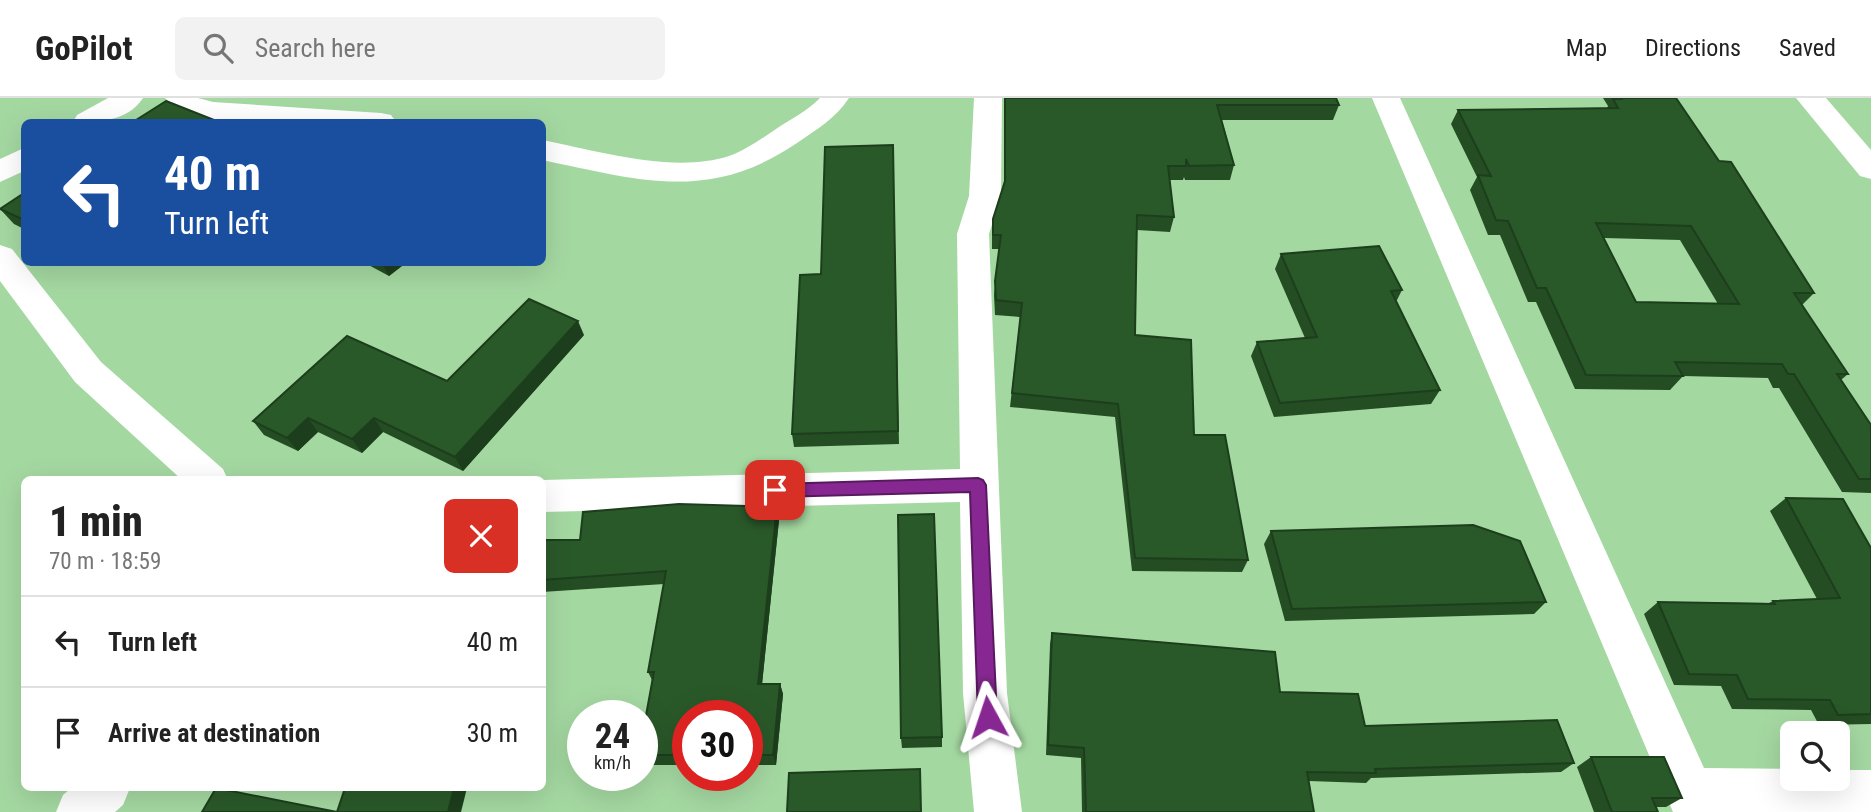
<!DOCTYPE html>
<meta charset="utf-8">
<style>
:root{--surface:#fff;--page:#f2f2f2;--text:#222;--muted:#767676;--line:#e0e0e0}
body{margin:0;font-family:"Roboto Condensed",sans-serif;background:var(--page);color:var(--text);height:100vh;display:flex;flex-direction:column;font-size:26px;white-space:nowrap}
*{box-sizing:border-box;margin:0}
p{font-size:23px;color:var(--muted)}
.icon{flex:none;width:38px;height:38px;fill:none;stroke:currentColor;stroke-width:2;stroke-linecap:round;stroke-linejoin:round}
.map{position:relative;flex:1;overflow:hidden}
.side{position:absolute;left:21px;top:378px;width:525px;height:315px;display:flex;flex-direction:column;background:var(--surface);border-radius:10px;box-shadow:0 7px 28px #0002}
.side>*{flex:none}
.banner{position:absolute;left:21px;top:21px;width:525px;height:147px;border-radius:10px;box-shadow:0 7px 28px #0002;background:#1a4fa0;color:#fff;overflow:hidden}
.controls{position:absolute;left:1780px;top:623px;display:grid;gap:14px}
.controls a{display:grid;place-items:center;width:70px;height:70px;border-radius:10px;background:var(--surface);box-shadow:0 7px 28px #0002;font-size:35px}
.speed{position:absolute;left:567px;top:602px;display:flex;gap:14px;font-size:35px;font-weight:700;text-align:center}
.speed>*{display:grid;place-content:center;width:91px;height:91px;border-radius:50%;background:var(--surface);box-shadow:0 7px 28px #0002;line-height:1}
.speed small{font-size:18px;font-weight:400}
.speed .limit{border:10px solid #d22;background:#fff;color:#111}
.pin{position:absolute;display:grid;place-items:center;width:60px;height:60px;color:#fff;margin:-30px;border-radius:14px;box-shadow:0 4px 10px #0006}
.me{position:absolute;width:77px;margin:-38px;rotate:355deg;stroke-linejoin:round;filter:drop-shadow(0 0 5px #0008)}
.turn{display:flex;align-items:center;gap:24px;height:147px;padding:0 28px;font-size:32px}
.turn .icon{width:91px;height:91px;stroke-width:2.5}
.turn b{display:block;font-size:49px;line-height:60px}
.round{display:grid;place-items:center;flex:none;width:74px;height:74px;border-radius:10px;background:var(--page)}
.overview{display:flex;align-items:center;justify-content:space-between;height:119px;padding:0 28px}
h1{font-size:42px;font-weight:800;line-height:52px}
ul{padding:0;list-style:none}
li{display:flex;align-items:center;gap:21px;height:91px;padding:0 28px;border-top:2px solid var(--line)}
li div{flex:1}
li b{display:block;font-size:26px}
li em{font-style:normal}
header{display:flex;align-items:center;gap:42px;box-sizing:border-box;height:98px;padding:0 35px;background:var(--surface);border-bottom:2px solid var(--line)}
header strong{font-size:33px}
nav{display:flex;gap:38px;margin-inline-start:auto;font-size:24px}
.search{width:490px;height:63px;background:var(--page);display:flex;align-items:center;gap:18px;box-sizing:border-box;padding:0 24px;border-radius:10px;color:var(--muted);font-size:26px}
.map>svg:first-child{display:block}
</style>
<header>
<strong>GoPilot</strong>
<div class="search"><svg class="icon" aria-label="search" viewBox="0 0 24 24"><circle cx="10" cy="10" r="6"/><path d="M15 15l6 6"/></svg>Search here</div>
<nav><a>Map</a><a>Directions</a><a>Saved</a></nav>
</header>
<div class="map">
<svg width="1871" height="714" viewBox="0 0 1871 714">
<rect width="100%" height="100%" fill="#a4d8a1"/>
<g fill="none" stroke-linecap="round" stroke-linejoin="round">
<g fill="#fff" fill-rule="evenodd">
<path d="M165,0h33l15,4 168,11 10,2 5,7 -183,-2 -33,-8z"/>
<path d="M820,0h29c-14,21 -32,31 -52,45 -88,60 -158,37 -255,17v-20c56,11 132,34 187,16 17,-6 32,-17 47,-27 15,-10 31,-18 44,-31z"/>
<path d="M974,0h28l-1,98 -12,38 18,459 15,119h-48l-11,-119 -3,-191 -418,10v-32l418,-11 -3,-235 12,-38z"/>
<path d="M1372,0h28l304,670 88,1v10h46v-9h33v42h-198z"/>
<path d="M1796,0h30l45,52v29l-11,-3z"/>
<path d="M0,147l12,4 89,113 122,107 5,11h-46l-107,-98 -75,-101z"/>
<path d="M71,690h59l-7,17 -8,7h-59l7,-17z"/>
</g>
<g fill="#fff" fill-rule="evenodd">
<path d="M108,0h35c-16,24 -45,24 -70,24l4,-7z"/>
<path d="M24,50v23l-24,11v-23z"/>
</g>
</g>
<g fill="#244d23" fill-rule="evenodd">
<path d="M1005,0h331l3,7 -6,15h-111l12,45 -4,15h-45l-1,-3 -1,3h-13l4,37 -4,15 -33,-2 -2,105 59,100 54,125 -6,12 -110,-1 -17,-154 -105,-10 10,-90 -25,-2 -1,-20 5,-46h-7v-15l1,-15 11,-35z"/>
<path d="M1603,0h73l43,63 95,132 -12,12 46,69 -7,6 30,45v68l-29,-1 -63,-104h-6l-5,-10 -85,-2 -13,14 -95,-1 -39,-87h-8l-28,-67h-12l-18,-45 7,-13 -26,-53 7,-14 149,-2 1,-2zM1604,140l76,2 38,64 -82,-2z"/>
<path d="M893,47l6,299 -105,3 -2,-13 29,-160z"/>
<path d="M24,95v36l-10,-5 -14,-15z"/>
<path d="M1281,156l121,36 -6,12 44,88 -9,14 -157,13 -23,-61 6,-14 48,-4 -30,-69z"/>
<path d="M363,164h44l-18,14z"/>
<path d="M584,237l-121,136 -80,-39 -21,21 -44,-21 -20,19 -34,-16 -11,-14 194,-40z"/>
<path d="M1786,400l85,50v176l-52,1 -8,-15 -79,-1 -11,-23 -47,-1 -30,-71 14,-12 111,1 4,-2 44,-2 -47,-88z"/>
<path d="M777,409l2,13 -17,164h18l3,10 -7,71h-29v-49h-59v49h-43l-3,-5v-23l10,-57 -4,-8 16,-88 -122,8v-52h38z"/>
<path d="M1271,433l275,71 -12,12 -249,7 -21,-77z"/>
<path d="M1052,535l228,59 85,34 209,37 -13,9 -190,6 -5,5 -57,-2 5,31h-232l-1,-54 -35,-3 4,-111z"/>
<path d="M942,639v10l-40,1 -1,-10z"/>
<path d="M1591,659l91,41 -16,9h-10l2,5h-64l-17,-45z"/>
</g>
<g fill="#1d3e1d">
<path d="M381,164h26l-18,14z"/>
<path d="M578,223l6,14 -121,136 -8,-14z"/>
<path d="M308,320l10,14 -20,19 -11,-13z"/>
<path d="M374,320l9,14 -21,21 -10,-14z"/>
<path d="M777,409l2,13 -18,174 -3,-10z"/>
<path d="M780,586l3,10 -7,71 -3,-10z"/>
<path d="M454,690h13l-6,24h-13z"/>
</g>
<g fill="#2a5929" stroke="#1d3e1d" stroke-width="2" fill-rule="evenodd">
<path d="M1005,0h331l3,7h-122l17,60 -45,1 -3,-7v7h-18l6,51 -37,-2 -2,120 56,5 3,95h31l23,125 -113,-2 -17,-154 -106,-11 10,-90 -26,-3 -1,-19 6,-46h-8v-16l12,-38z"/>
<path d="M1622,0h54l43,63 12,1 83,131h-20l54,81h-11l34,51v54h-12l-65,-105h-6l-6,-10 -107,-2 8,14 -97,-1 -40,-87h-9l-29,-67 -12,-1 -18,-45 13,1 -33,-66 160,-2 -5,-9h9zM1596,125l95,3 48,78 -103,-2z"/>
<path d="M166,3l53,21h-86z"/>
<path d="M893,47l5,286 -106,3 8,-159 21,-1 4,-127z"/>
<path d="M24,95v27l-24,-11z"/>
<path d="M1379,148l23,44 -11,1 49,99 -160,13 -23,-61 60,-5 -36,-83z"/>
<path d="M529,201l49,22 -123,136 -81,-39 -22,21 -44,-21 -21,20 -34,-17 94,-85 100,45z"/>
<path d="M1786,400l57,1 28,49v166l-33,1 -8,-15 -82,-1 -11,-24 -48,-1 -31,-72 117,2 -2,-3 67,-3z"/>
<path d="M679,406l98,3 -19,177h22l-7,71h-26v-39h-59v39h-46v-18l12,-65h-6l18,-101 -124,9v-40h38l3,-28z"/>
<path d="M934,416l8,223 -41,1 -3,-223z"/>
<path d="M1473,427l47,16 26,61 -254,7 -21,-78z"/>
<path d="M1052,535l223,19 5,40 78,2 7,32 192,-6 17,43 -199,6 1,4 -69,-1 7,40h-228l-2,-64 -36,-3z"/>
<path d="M1591,659h73l18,41h-30l6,14h-46z"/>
<path d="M920,671l1,43h-134l2,-39z"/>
<path d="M216,690l121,24 8,-24h109l-6,24h-246z"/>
</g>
<path fill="#872892" stroke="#581a5f" stroke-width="2" d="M978,380l5,2 3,5 11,232 -3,6 -6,3 -7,-3 -3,-6 -8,-225 -195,5 -6,-2 -2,-5 2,-4 6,-2z"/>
</svg>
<div class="controls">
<a><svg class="icon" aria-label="search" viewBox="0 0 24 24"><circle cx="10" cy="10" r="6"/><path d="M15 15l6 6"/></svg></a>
</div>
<div class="speed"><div>24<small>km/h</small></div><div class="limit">30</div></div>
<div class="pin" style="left:775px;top:392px;background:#d93025"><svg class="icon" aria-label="arrive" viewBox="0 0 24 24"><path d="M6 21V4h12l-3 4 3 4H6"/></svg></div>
<svg class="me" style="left:988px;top:619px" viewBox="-20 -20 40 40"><path d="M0-17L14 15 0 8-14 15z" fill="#872892" stroke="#fff" stroke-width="4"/></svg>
<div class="banner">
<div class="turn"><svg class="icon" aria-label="left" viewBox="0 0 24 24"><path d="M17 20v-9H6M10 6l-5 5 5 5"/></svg><div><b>40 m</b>Turn left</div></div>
</div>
<section class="side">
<div class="overview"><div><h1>1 min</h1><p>70 m · 18:59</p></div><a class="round" style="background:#d93025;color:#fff"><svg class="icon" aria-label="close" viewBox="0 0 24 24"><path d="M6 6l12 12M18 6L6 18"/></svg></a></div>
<ul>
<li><svg class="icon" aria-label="left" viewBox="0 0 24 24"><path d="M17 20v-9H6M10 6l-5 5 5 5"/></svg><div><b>Turn left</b></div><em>40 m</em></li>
<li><svg class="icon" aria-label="arrive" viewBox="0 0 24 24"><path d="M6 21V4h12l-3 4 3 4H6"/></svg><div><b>Arrive at destination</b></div><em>30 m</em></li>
</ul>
</section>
</div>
